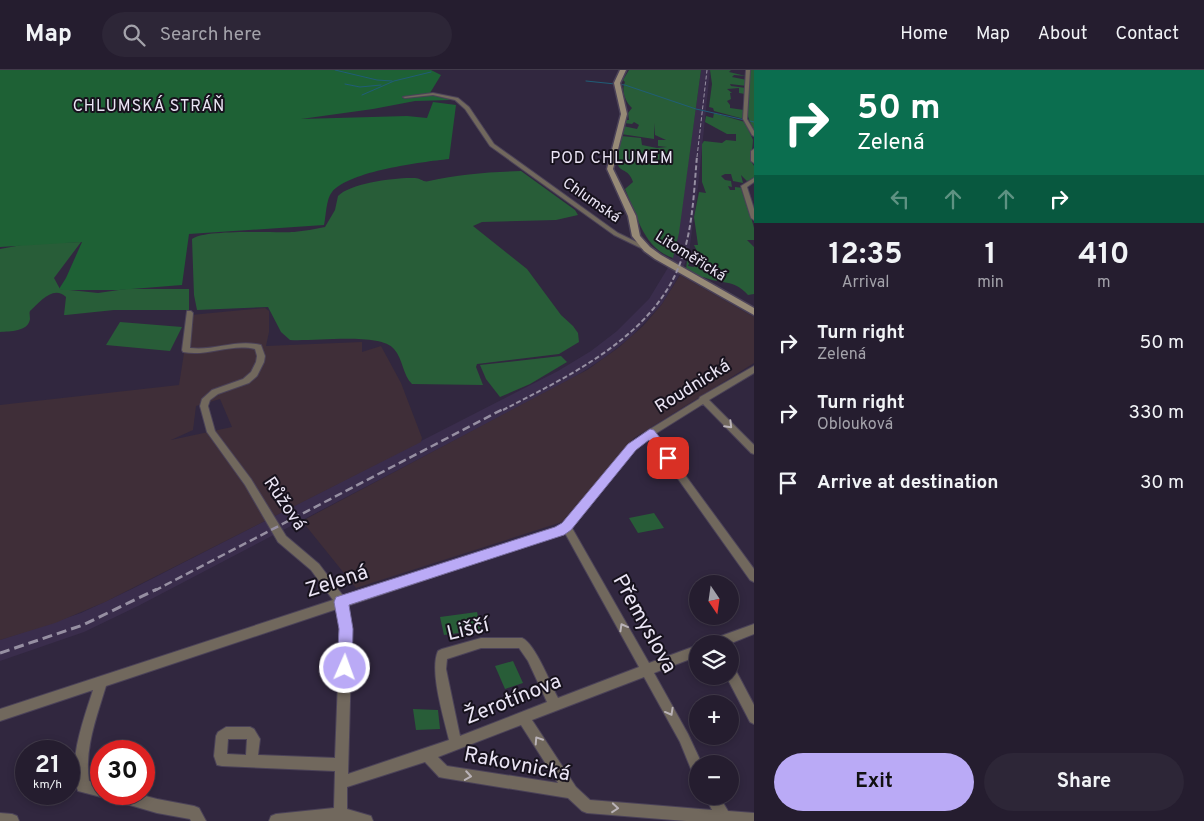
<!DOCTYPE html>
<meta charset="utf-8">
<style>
:root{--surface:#251d2f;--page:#2d2637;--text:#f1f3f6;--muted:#a3a2aa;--line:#423b4b;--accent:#baaaf6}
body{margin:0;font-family:Overpass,sans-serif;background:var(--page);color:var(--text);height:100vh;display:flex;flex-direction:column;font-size:19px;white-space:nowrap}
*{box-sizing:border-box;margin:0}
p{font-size:16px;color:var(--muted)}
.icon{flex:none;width:28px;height:28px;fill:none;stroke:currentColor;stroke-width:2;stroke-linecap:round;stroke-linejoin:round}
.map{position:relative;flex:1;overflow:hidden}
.sheet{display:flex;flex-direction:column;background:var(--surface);width:450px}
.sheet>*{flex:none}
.guide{background:#0b6e4f;color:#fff;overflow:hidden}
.needle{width:32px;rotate:167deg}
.tools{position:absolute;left:689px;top:505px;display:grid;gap:10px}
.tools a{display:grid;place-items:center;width:50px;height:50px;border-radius:50%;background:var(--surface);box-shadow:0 2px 8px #0003,0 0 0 1px var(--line);font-size:25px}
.speed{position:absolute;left:15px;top:670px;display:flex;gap:10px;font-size:25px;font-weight:700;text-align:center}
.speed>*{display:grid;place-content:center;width:65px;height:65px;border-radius:50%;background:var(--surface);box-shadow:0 2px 8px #0003,0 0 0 1px var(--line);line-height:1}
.speed small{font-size:12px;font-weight:400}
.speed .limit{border:8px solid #d22;background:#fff;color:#111}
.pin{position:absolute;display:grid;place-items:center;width:42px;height:42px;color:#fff;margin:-21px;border-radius:10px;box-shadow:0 2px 8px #0006}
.me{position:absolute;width:55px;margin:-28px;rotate:2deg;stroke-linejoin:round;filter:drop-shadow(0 0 4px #0008)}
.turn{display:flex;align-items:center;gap:18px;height:105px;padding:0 20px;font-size:22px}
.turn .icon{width:65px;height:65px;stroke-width:2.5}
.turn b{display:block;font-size:35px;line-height:42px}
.lanes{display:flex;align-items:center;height:48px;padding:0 20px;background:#0003;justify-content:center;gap:25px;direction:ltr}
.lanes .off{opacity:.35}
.eta{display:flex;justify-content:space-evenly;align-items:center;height:85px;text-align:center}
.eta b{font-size:30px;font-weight:700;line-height:35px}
.cta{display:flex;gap:10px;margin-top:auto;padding:10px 20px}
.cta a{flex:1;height:58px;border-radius:30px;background:var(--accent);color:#111;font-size:20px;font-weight:700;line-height:58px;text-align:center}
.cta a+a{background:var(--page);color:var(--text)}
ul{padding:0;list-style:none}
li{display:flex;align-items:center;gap:15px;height:70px;padding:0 20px}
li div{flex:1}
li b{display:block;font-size:19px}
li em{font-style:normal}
header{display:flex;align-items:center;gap:30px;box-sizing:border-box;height:70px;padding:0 25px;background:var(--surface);border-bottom:1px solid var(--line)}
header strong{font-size:24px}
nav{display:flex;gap:28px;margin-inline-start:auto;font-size:18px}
.search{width:350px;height:45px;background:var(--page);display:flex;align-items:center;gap:12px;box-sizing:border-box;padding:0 18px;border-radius:28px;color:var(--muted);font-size:19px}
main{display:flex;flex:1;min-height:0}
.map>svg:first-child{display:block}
</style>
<header>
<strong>Map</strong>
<div class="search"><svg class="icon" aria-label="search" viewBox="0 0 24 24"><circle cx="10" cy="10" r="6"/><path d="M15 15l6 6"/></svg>Search here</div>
<nav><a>Home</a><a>Map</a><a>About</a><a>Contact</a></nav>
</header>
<main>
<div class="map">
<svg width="754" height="751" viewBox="0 0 754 751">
<rect width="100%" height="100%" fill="#31273f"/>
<path fill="#3a2d4c" d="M701,0h9l-12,117 -9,65 -6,17 -21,35 -31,33 -27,21 -34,22 -432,226 -54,26 -84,29v-21l81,-27 51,-24 426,-218 33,-20 26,-20 32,-32 20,-33 7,-17z"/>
<g fill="#3f2e38" fill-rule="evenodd">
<path d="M680,205l74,42v46l-120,75 -72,84 -206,66 -54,-67 285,-151 31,-22 25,-22 19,-22z"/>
<path d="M265,238l4,3v21l-3,14 96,-4v10l19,-6 20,37 21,55 -1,4 -316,160 -50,21 -55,17v-235l179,-20 5,-32 5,-1 2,-37zM220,329l12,28 -61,13 22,-10 3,-24z"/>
</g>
<g fill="#285d38">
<path d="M629,0h72l-22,163 -6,25c-30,-10 -36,-43 -48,-69l8,-7c-6,-20 -23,-2 -12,-41h-1l1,-5 20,2 1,7 15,3 10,-1 -9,-1v-6h8l-11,-5 -1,-12v16l-33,-5 2,-8 14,3 2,-4 -5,-3 -2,2 -8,-1 1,-3h4l-1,-7 4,-5c-7,-7 -11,-17 -7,-26l-2,-2z"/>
<path d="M710,0h21l-2,2 17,4 -12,-1 -2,2 15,3v6l-17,-2 1,2 15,2 -1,6 -6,-1v-5l-12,1 5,4h-2l1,6 -4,2 3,4v3l14,2v9l-30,-8 -1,-3 -4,-1 3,-23z"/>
<path d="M749,0h5v62l-7,-18z"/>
<path d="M714,43l31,9 8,18 -2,21 3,5v13l-7,2 -6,-6 2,8 -10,-2 -2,-7h-6l-4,2 4,4 6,1 1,6 -4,-1 2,4h5v-3l8,1 11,40v12h-7l7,7v47l-6,1c-15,-17 -26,-10 -45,-18v2l-17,-10 1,-8h3l-2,5 6,1 2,-4 -3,-1 3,-7h3l-5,-10h4l-4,-28 5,-25 7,1 -4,-11v-38l2,-3 18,2 4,-3 10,1v-7h-9l-22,-12 1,-6 7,2z"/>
<path d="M521,101l54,39 3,5 -22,5 -74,2 -9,4 54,43 34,46 12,11 5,7 1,9 -20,12 -82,10 -1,3 7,18 -71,-1c-9,-8 -9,-25 -18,-35 -14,-17 -82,-7 -104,-9l-9,-8 -13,-25 -71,3 -3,-15 -2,-56c13,-10 81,-6 102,-7 10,-1 21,-3 31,-5l10,-17 3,-14c12,-13 59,-19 77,-18 5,0 9,5 14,3 29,-7 61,-9 92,-10z"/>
<path d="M81,172l-27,36 6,11 38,4 28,-4h63v21h-75l-48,5h-2l2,-18c-13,-12 -26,5 -36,14 -1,2 0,5 0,8 -2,13 -20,12 -30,13v-83l27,-5z"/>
<path d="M120,252l62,5 -12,24 -64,-6z"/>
<path d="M561,286l6,6 -37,22 -30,13 -14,-18 -6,-14z"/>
<path d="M654,443l10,15 -26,5 -9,-15z"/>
<path d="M477,542l4,18 -37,5 -4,-18z"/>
<path d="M513,591l10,22 -18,6 -10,-23z"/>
<path d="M413,639l25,1 2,19 -24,1z"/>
</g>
<path fill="#1e6135" d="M0,0h431l10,5 -11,18 21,7 -36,1 -42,8 -72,10 106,-3 20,2 6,-16 23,3 -7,54c-27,3 -100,12 -117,33 -6,7 -6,24 -8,33l-135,9 -7,51 -63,5h-56l-4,-1 7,-11 16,-36 -82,5z"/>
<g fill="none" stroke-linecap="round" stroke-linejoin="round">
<g stroke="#205d77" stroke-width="1">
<path d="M335,0l42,10 15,1"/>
<path d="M586,11l39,4 71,24 49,11"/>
<path d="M345,14l15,3 21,-2"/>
<path d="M362,25l32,-14 37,-9"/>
<path d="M750,51l4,1"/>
</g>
<g stroke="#4b4258" stroke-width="2">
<g id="street">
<path d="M746,0h4l-3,49 7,12v5l-2,-1 -9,-16z"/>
<path d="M433,23l25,5 11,9 25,37 124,89 31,15v2h-4l-31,-15 -124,-89 -25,-37 -10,-9 -22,-5 -28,3 -2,-1z"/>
<path d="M754,79v14l-3,-2v-10z"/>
<path d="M754,108v4l-7,5 7,22v11l-3,-2 -10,-32z"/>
<path d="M187,241h4l2,2 -3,35c25,3 45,-9 71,-3l4,11 -1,6 -7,14 -8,7 -31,11 -8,6 -2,6 7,25 36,48 35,57 33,28 25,33 212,-69 8,-4 65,-79 18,-14 52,-32 1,-2 54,-31v7l-45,27 45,45v9l-3,-1 -48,-49 -48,30 99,135v13l-4,-2 -101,-142 -14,11 -63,79 77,135 49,-18v11l-44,17 34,61 14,30h-4v11l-5,-1 -13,-32 -36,-65 -112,43 44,67 14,13 122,10 -7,-14h14l9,15 26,2v8h-68l-99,-8 -5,-2 -14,-13 -124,-20 -5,-1 -14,-15 -78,25v22l24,7 2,5h-104l2,-5 5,-2 58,-6 1,-37 -113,-5 -5,-1 -3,-9 2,-20 2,-4 8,-5h24l4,2 6,10 -2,16 77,3 5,-129 -3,-20 -231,77c-9,30 -22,63 -17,95l12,3v10h5l-5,3 -23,-6c-11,-28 6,-73 15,-101l-93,31v-12l333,-109 -22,-30 -33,-28 -33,-57 -38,-53 -7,-26 2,-7 10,-9 31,-11 8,-7 5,-10 1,-6 -2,-7c-24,-6 -48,8 -72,3l-1,-2zM565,463l74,134 -81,31c-7,-13 -23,-55 -36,-60h-41l-39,11 -4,2c-9,20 6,67 11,89l-101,34 4,-145 -5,-23zM481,578h38l9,13 19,41 -87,34 -14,-67 1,-10zM521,655l37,58 -111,-17 -9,-9zM228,669h19l-1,16 -19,-1z"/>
<path d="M754,554v10l-25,10h-21l2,-4z"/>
<path d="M730,595l4,2 20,38v19l-4,-2 -24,-46h4z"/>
<path d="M109,724h29l19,5 37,7 5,2 7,13h-15l-1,-2 -33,-6 -41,-12 -5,-2z"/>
<path d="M0,743l12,1 5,2 2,5h-19z"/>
</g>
</g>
<g stroke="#4b4258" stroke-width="3">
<path id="secondary" d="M620,0h6l-6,13 7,31 -14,55 23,47 4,20 10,11 11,8 93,53v7l-99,-56 -11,-8 -12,-15 -4,-20 -21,-47 14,-55 -7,-31z"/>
</g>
<use href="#street" fill="#71685d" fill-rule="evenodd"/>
<use href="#secondary" fill="#978a77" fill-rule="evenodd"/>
<path stroke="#968fa2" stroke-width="1" stroke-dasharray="4 2" stroke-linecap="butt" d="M697,87l10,-87"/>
<path stroke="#968fa2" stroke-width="2" stroke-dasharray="5 2.5" stroke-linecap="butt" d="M503,340c67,-35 153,-74 179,-152 11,-32 12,-68 15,-102"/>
<path stroke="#968fa2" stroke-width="2.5" stroke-dasharray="8 4" stroke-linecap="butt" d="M154,521l351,-183"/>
<path stroke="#968fa2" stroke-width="3" stroke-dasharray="10 5" stroke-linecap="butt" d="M0,583l83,-28 74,-36"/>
</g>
<defs><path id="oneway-chevron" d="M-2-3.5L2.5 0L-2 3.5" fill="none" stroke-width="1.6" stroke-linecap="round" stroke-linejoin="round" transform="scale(1.25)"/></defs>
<g stroke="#bab3b8">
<use href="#oneway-chevron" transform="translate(729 355) rotate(45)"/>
<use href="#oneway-chevron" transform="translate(623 557) rotate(-119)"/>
<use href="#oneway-chevron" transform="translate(670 642) rotate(61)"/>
<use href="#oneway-chevron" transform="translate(538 670) rotate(-123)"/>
<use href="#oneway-chevron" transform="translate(468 706) rotate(9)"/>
<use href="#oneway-chevron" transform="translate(615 738) rotate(5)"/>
</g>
<path fill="#baaaf6" stroke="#796ea0" d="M650,359l4,1 19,25 1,3 -1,4h-9l-15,-22 -13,10 -65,80 -7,5 -215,70 4,24 -1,39 -2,5 -5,2 -6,-2 -2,-5 2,-39 -5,-27 2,-5 219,-70 7,-4 66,-79z"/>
<g text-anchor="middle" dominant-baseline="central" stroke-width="4" stroke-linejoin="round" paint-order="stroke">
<g font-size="15" fill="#ebe5f5" stroke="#17121d">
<text transform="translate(591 131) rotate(35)">Chlumská</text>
<text transform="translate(690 187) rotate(32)">Litoměřická</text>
</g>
<g font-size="16" letter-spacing="1" fill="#ebe5f5" stroke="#17121d">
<text x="149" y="37">CHLUMSKÁ STRÁŇ</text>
<text x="612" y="89">POD CHLUMEM</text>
</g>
<g font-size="18" fill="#ebe5f5" stroke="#17121d">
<text transform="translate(693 317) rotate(-32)">Roudnická</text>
<text transform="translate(284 434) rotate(56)">Růžová</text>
</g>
<g font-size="21" fill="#ebe5f5" stroke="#17121d">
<text transform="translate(337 512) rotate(-18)">Zelená</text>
<text transform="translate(644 554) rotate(61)">Přemyslova</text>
<text transform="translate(468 560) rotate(-13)">Liščí</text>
<text transform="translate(513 630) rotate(-22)">Žerotínova</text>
<text transform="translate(517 695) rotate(11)">Rakovnická</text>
</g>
</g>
</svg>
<div class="tools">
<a><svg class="needle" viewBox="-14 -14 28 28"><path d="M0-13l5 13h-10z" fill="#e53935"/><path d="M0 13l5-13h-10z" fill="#a3a2aa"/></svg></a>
<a><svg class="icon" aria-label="layers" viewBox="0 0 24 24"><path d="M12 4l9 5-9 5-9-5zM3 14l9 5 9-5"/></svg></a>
<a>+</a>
<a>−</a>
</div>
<div class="speed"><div>21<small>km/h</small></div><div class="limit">30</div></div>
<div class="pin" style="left:668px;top:388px;background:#d93025"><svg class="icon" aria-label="arrive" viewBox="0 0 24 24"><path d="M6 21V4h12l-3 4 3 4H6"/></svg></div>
<svg class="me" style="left:345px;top:598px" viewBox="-20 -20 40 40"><circle r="17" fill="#baaaf6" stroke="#fff" stroke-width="3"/><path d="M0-11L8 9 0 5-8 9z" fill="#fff"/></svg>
</div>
<section class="sheet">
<div class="guide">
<div class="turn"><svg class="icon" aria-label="right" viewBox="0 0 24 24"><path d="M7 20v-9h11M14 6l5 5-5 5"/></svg><div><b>50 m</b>Zelená</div></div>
<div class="lanes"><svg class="icon off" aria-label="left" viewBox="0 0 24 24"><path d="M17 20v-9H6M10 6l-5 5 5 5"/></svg><svg class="icon off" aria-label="ahead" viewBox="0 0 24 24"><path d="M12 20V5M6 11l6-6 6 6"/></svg><svg class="icon off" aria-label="ahead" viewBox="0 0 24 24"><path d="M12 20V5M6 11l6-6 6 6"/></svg><svg class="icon" aria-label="right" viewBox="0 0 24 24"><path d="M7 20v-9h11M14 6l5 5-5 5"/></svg></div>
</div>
<div class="eta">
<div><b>12:35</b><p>Arrival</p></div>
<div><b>1</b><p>min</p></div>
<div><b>410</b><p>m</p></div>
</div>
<ul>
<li><svg class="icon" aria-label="right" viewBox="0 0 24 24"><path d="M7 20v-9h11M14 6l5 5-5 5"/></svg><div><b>Turn right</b><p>Zelená</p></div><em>50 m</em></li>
<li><svg class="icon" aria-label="right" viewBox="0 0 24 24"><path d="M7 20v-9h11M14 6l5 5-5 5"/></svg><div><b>Turn right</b><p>Oblouková</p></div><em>330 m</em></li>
<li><svg class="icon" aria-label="arrive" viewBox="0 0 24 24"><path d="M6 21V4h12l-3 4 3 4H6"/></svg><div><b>Arrive at destination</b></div><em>30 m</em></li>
</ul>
<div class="cta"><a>Exit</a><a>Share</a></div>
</section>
</main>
